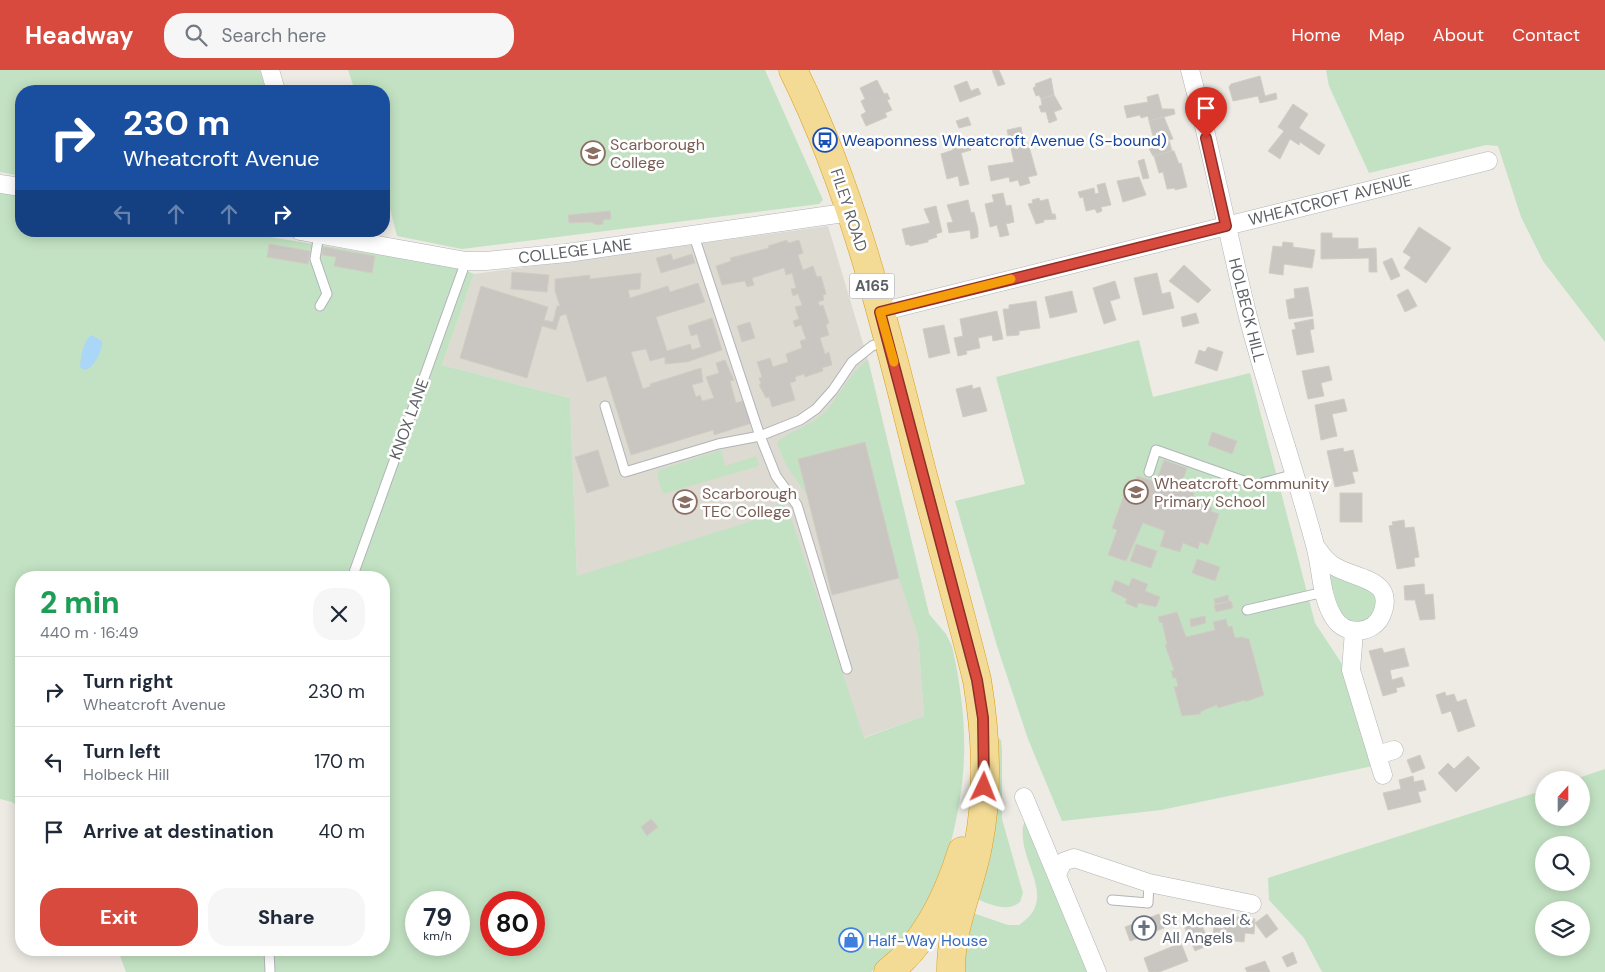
<!DOCTYPE html>
<meta charset="utf-8">
<style>
:root{--surface:#fff;--page:#f6f6f7;--text:#1f2937;--muted:#747a83;--line:#e0e1e3;--accent:#d94a3e}
body{margin:0;font-family:"DM Sans",sans-serif;background:var(--page);color:var(--text);height:100vh;display:flex;flex-direction:column;font-size:19px;white-space:nowrap}
*{box-sizing:border-box;margin:0}
p{font-size:16px;color:var(--muted)}
.icon{flex:none;width:28px;height:28px;fill:none;stroke:currentColor;stroke-width:2;stroke-linecap:round;stroke-linejoin:round}
.map{position:relative;flex:1;overflow:hidden}
.details{position:absolute;left:15px;top:501px;width:375px;height:385px;display:flex;flex-direction:column;background:var(--surface);border-radius:20px;box-shadow:0 2px 12px #0003}
.details>*{flex:none}
.banner{position:absolute;left:15px;top:15px;width:375px;height:152px;border-radius:20px;box-shadow:0 2px 12px #0003;background:#1a4fa0;color:#fff;overflow:hidden}
.needle{width:32px;rotate:21deg}
.controls{position:absolute;left:1535px;top:701px;display:grid;gap:10px}
.controls a{display:grid;place-items:center;width:55px;height:55px;border-radius:50%;background:var(--surface);box-shadow:0 2px 12px #0003;font-size:25px}
.speed{position:absolute;left:405px;top:821px;display:flex;gap:10px;font-size:25px;font-weight:700;text-align:center}
.speed>*{display:grid;place-content:center;width:65px;height:65px;border-radius:50%;background:var(--surface);box-shadow:0 2px 12px #0003;line-height:1}
.speed small{font-size:12px;font-weight:400}
.speed .limit{border:8px solid #d22;background:#fff;color:#111}
.pin{position:absolute;display:grid;place-items:center;width:42px;height:42px;color:#fff;margin:-51px -21px;border-radius:50% 50% 50% 0;rotate:-45deg;box-shadow:0 0 5px #0007}
.pin .icon{rotate:45deg}
.me{position:absolute;width:55px;margin:-28px;rotate:2deg;stroke-linejoin:round;filter:drop-shadow(0 0 4px #0008)}
.turn{display:flex;align-items:center;gap:18px;height:105px;padding:0 25px;font-size:22px}
.turn .icon{width:65px;height:65px;stroke-width:2.5}
.turn b{display:block;font-size:35px;line-height:42px}
.lanes{display:flex;align-items:center;height:48px;padding:0 25px;background:#0003;justify-content:center;gap:25px;direction:ltr}
.lanes .off{opacity:.35}
.round{display:grid;place-items:center;flex:none;width:52px;height:52px;border-radius:20px;background:var(--page)}
.head{display:flex;align-items:center;justify-content:space-between;height:85px;padding:0 25px}
h1{font-size:30px;font-weight:800;line-height:38px;color:#1e9e55}
.primary-button{display:flex;gap:10px;margin-top:auto;padding:10px 25px}
.primary-button a{flex:1;height:58px;border-radius:20px;background:var(--accent);color:#fff;font-size:20px;font-weight:800;line-height:58px;text-align:center}
.primary-button a+a{background:var(--page);color:var(--text)}
ul{padding:0;list-style:none}
li{display:flex;align-items:center;gap:15px;height:70px;padding:0 25px;border-top:1px solid var(--line)}
li div{flex:1}
li b{display:block;font-size:19px}
li em{font-style:normal}
header{display:flex;align-items:center;gap:30px;box-sizing:border-box;height:70px;padding:0 25px;background:var(--accent);color:#fff}
header strong{font-size:24px}
nav{display:flex;gap:28px;margin-inline-start:auto;font-size:18px}
.search{width:350px;height:45px;background:var(--page);display:flex;align-items:center;gap:12px;box-sizing:border-box;padding:0 18px;border-radius:20px;color:var(--muted);font-size:19px}
.map>svg:first-child{display:block}
</style>
<header>
<strong>Headway</strong>
<div class="search"><svg class="icon" aria-label="search" viewBox="0 0 24 24"><circle cx="10" cy="10" r="6"/><path d="M15 15l6 6"/></svg>Search here</div>
<nav><a>Home</a><a>Map</a><a>About</a><a>Contact</a></nav>
</header>
<div class="map">
<svg width="1605" height="902" viewBox="0 0 1605 902">
<rect width="100%" height="100%" fill="#edebe4"/>
<path fill="#dddad2" d="M828,156l40,134 61,254 -16,5 5,17 6,80 -271,97 -76,-237 -7,-178 -128,-33 32,-91z"/>
<g fill="#c3e2c3" fill-rule="evenodd">
<path d="M0,0h260l7,21h-246v85l-21,-4z"/>
<path d="M348,0h417l58,130 -4,4 -357,45 -65,-13 -13,-50v-95h-29z"/>
<path d="M1326,0h279v272l-62,-81 -22,-44 -23,-71 -12,-1 -117,28 -40,-87z"/>
<path d="M0,120l21,4v37h212l224,36 17,7 -32,91 128,33 7,178 197,-62 3,-10h7l5,8 75,226 60,-22 -6,-80 -19,-58 -34,-135 -67,16 8,35 -20,-29 -9,-22c6,-9 34,-18 46,-29 16,-16 26,-42 45,-54l61,254 17,20 6,12c16,72 17,125 -1,196 -4,14 -6,30 -12,44 -14,31 -44,63 -68,86h-745l-8,-22h266v-372h-363v231l-9,-7 -12,-3zM416,832h43v43h-43zM491,832h43v43h-43z"/>
<path d="M1139,270l14,57 97,-24 65,250 27,41 31,102 -212,44 -99,11 -34,-82 -31,-93 -42,-145 70,-17 -29,-107z"/>
<path d="M721,380l4,16 31,-10 3,10 -96,28 -6,-18 2,-6z"/>
<path d="M1332,503l35,12 12,12 -5,23 -19,5 -15,-11 -10,-35z"/>
<path d="M997,667l4,3 1,10v69l21,74 -3,9c-12,11 -32,2 -45,-4z"/>
<path d="M1605,699v203h-283l-18,-34 -35,-38 -1,-22 276,-88v28h37v-38h-9zM1544,775h37v37h-37zM1544,840h37v38h-37z"/>
<path d="M1026,751l65,151h-131l10,-60 38,13h11c36,-24 8,-53 4,-85 0,-8 -2,-14 3,-19z"/>
</g>
<path fill="#aad6f7" d="M91,265l11,6c1,9 -9,29 -18,29l-4,-3c1,-10 3,-25 11,-32z"/>
<g fill="#c9c6c1" stroke="#d1cdc3">
<path d="M992,0h7l6,14 -7,2z"/>
<path d="M1260,6l5,20 11,-3 1,6 -17,4 -2,-7 -25,5 -4,-14 2,-3z"/>
<path d="M1051,8l3,17 -13,4 -2,-4 -3,1 -3,-8 3,-2 -1,-2z"/>
<path d="M877,10l7,14 3,-1 3,6 -3,1 5,10 -7,3 2,4 -21,9 -5,-11 5,-3 -5,-11 4,-2 -5,-11z"/>
<path d="M967,11l4,10 7,-3 3,6 -21,8 -6,-16z"/>
<path d="M1158,24l4,15h12l1,5 -26,7 -1,-5 -7,2 -1,-3 -13,3 -3,-12 24,-4 -1,-5z"/>
<path d="M1054,25l8,14 -8,3 3,8 -8,3 -3,-11h-5l-2,-6 3,-1 -1,-6z"/>
<path d="M1293,34l15,10 -9,14 26,17 -6,10 -19,-13 -1,3 -9,-6 -10,20 -12,-8 16,-20 -6,-4z"/>
<path d="M968,47l3,8 -12,3 -3,-7z"/>
<path d="M1164,47l9,22 -4,1 3,11 -19,5 -6,-11 3,-1 -1,-3 5,-1 -5,-19z"/>
<path d="M1021,57l3,17 4,-1 9,32 -9,2 2,6 -10,3 -2,-6 -8,2 -1,-5 -18,4 -3,-15 26,-4 -7,-32z"/>
<path d="M968,67l3,13 -10,3 8,31 -9,2 -2,-10 -11,3 -6,-25 12,-4 -2,-9z"/>
<path d="M1172,81h2l5,13 2,-1 6,24 -12,3v-2l-8,1 -4,-17 -4,1 -5,-17z"/>
<path d="M1144,89l5,19 -6,1 -5,-18z"/>
<path d="M1139,107l7,18 -23,7 -6,-21z"/>
<path d="M1105,113l6,22 -10,2 1,4 -5,2 -2,-4 -9,2 -3,-14 -3,1 -2,-6 16,-4 1,6 4,-1 -2,-8z"/>
<path d="M1003,123l3,13 5,-1 3,17 -8,2 3,11 -9,2 -3,-12 -7,2 -5,-23 9,-2 -2,-7z"/>
<path d="M1039,128l1,3 8,-2 4,15h3l1,5 -13,1 1,2 -8,2 -8,-20 5,-1 -1,-3z"/>
<path d="M968,130l3,13 3,-1 4,17v8l-7,2 -1,-9 -21,3 -2,-10 6,-1 -6,-17z"/>
<path d="M936,136l6,26 -6,2 1,3 -9,3v2l-18,4 -1,-2 -3,1 -4,-16 28,-6 -6,-14z"/>
<path d="M610,141l1,8 -8,1v4l-6,1 -6,-3 -22,1 -1,-8z"/>
<path d="M1419,157l32,21 -25,35 -22,-15 7,-11 -8,-5z"/>
<path d="M1321,163h11v5h26v11l18,-1 1,24h-8v-14l-48,1z"/>
<path d="M787,170l1,3 11,-3 4,13 -5,2 5,15 10,-4 4,11 4,-1 5,18 -3,1 1,5 -6,2 2,4 3,-1 6,18 -3,2 3,10 -9,3 5,16 4,-2 3,13 -10,3 1,3 -18,6 -1,-3 -9,3 1,4 -6,2 5,17 -23,7 -3,-10 -3,1 -7,-13 2,-1 -2,-6 3,-1 -5,-15 13,-4 3,9 15,-5 -2,-8 16,-6 -2,-7 6,-2 -5,-14 -6,2 -2,-6 6,-2 -4,-12 7,-2 -4,-11 -5,2 -2,-7 5,-1 -4,-15 -6,2 -2,-7 -32,10 2,7 -7,2 -2,-6 -23,4 -6,-19 15,-5 -1,-3 39,-10 -1,-2z"/>
<path d="M1283,172l10,1v4l22,3 -3,18 -28,-4 -1,11 -14,-2 4,-27 9,1z"/>
<path d="M269,174l41,7 -2,13 -41,-7z"/>
<path d="M323,177l52,9 -3,17 -38,-7 2,-9 -14,-2z"/>
<path d="M671,184l2,6 19,-6 3,9 -34,10 -5,-15z"/>
<path d="M1392,188l8,18 -9,4 -8,-18z"/>
<path d="M1184,195l27,25 -13,13 -29,-22z"/>
<path d="M512,202l37,3 -2,17 -36,-3z"/>
<path d="M641,203l-1,16 -12,1 2,8 38,-12 2,6 28,-9 7,19 -49,15 11,34 23,-7 2,6 9,-3 -4,-13 -6,2 -3,-10 24,-8 10,32 -35,12 -22,2v-7l-15,4 -4,-12 -15,3 12,37 8,-3 -1,-2 51,-16 2,14 -11,3 4,12 4,-2 2,6 12,-3 -8,-21 13,-4 -3,-10 9,-3 9,20 -4,1 6,22 9,-3 7,23 -38,12 -1,-5 -82,25 -25,-79 -19,6 -21,-68 -6,2 -4,14 -14,-4 -15,52 -67,-20 21,-72 67,21 -4,13 9,2 4,-16h3l-5,-15v-12l35,-4v4z"/>
<path d="M1157,203l5,21 8,-2 4,16 -31,7 -9,-37z"/>
<path d="M1115,211l5,17 -10,3 6,19 -12,4 -11,-36z"/>
<path d="M1308,217l5,29 -24,3 -3,-19 9,-2 -1,-9z"/>
<path d="M1408,219l9,17 -12,6 -8,-17z"/>
<path d="M1072,221l5,21 -27,6 -5,-21z"/>
<path d="M1036,231l4,27 -21,3v4l-12,1 -4,-27h6v-4z"/>
<path d="M997,241l6,28 -10,2 -1,-6 -14,3 2,10 -14,3 1,3 -9,2 -4,-18 9,-2 -3,-17z"/>
<path d="M1196,243l3,10 -16,4 -2,-10z"/>
<path d="M1313,249l1,10 -4,1 4,22 -17,3 -5,-25 4,-1 -2,-6z"/>
<path d="M750,252l5,16 -13,4 -5,-16z"/>
<path d="M944,255l6,28 -21,5 -6,-29z"/>
<path d="M1208,277l15,5 -6,19 -22,-8 4,-13 6,2z"/>
<path d="M1329,296l3,14 -11,3 3,13 -16,3 -6,-28z"/>
<path d="M972,315l1,4 7,-2 7,24 -24,6 -7,-28z"/>
<path d="M1344,329l3,12 -15,3 5,22 -16,4 -6,-35z"/>
<path d="M1212,362l25,9 -5,13 -24,-9z"/>
<path d="M865,372l34,136 -67,17 -34,-136z"/>
<path d="M1343,378l1,4 9,-2 5,21 -6,1 3,11 -20,4 -8,-36z"/>
<path d="M598,380l11,36 -22,7 -12,-36z"/>
<path d="M1164,390l23,8 -7,20 14,5 -2,8 20,7 -1,3 8,3 -11,31 -8,-3 -2,7 -15,-6 -3,9 -20,-6 5,-15 -22,-8 -17,38 -18,-6 9,-25 -5,-2 16,-44 6,2 3,-10 19,6z"/>
<rect x="1340" y="423" width="22" height="29"/>
<path d="M1404,450l1,8 9,-1 5,30 -5,1 1,8 -18,3 -8,-43 4,-1 -1,-3z"/>
<path d="M1136,474l21,7 -6,17 -21,-7z"/>
<path d="M1197,489l23,8 -5,14 -23,-8z"/>
<path d="M1132,508l16,6 -3,7 15,6 -4,10 -18,-4 -1,5 -12,-5 2,-4 -16,-8 4,-11 14,6z"/>
<path d="M1424,514l1,11 8,-1 2,25 -15,1 -5,-20h-10l-1,-14z"/>
<path d="M1228,525l1,6 -14,3 -1,-5z"/>
<path d="M1231,531l2,7 -17,4 -2,-7z"/>
<path d="M1177,542l9,25 29,-7 -2,-8 13,-3 2,8 4,-1 3,12 6,-1 8,2 15,56 -19,7v-2l-27,8 -1,-3 -8,3 -9,4 1,2 -19,2 -8,-29 4,-1 -2,-8h-3l-2,-7 3,-1 -9,-25 2,-1 -5,-22 -2,1 -2,-6z"/>
<path d="M1205,546l1,7 -15,4 -1,-8z"/>
<path d="M1382,578l2,5 20,-5 5,18 -19,4 2,10 10,-3 3,9 -9,2 1,4 -14,4 -14,-45z"/>
<path d="M1445,622l1,4 8,-2 3,8 9,-3 9,27 -17,6 -7,-21 -9,3 -6,-19z"/>
<path d="M1420,685l5,13 -13,5 -5,-13z"/>
<path d="M1468,686l12,12 -24,24 -18,-19 10,-10 6,6z"/>
<path d="M1413,706l1,6 9,-2 3,10 -8,2 3,10 -33,8 -5,-17 18,-4 -2,-9z"/>
<path d="M651,749l7,8 -11,9 -6,-9z"/>
<path d="M1159,844l5,14 -34,13 -5,-14z"/>
<path d="M1267,844l11,15 -12,9 -11,-15z"/>
<path d="M1225,846l30,3 -1,15 -9,-1 -1,9 -32,-3 2,-12 10,2z"/>
<path d="M1194,849l3,7h5l6,13 -6,3 2,5 -9,4 -12,-27z"/>
<path d="M852,862l7,6 -8,10 -7,-6z"/>
<path d="M1181,873l7,18 -29,11h-10l-5,-14z"/>
<path d="M1293,882l4,11 -10,4 -5,-10z"/>
<path d="M1265,891l5,11h-23l-2,-4z"/>
</g>
<g fill="none" stroke-linecap="round" stroke-linejoin="round">
<g stroke="#b1b4b8" stroke-width="11">
<g id="lane">
<path d="M319,164l-4,25 12,35 -7,12"/>
<path d="M694,166l66,200 16,40 21,29 50,164"/>
<path d="M605,336l20,66 93,-28 42,-8 40,-16 16,-11 17,-19 19,-28 20,-16 13,-5"/>
<path d="M1149,402l7,-22 99,35 40,-11"/>
<path d="M352,508l114,-317"/>
<path d="M1247,540l77,-18"/>
<path d="M1112,830l36,3 1,-20"/>
<path d="M269,880l1,22"/>
</g>
</g>
<g stroke="#b1b4b8" stroke-width="19">
<g id="street">
<path d="M270,0l6,21"/>
<path d="M1190,0c21,79 37,160 56,239 20,80 48,157 69,236 7,24 5,51 19,73 11,18 40,17 48,-4 14,-36 -28,-35 -48,-48 -8,-4 -13,-12 -18,-19"/>
<path d="M0,114l21,3"/>
<path d="M300,161l166,30h20l81,-8 284,-41"/>
<path d="M880,242l608,-151"/>
<path d="M1354,561l-3,39 32,105"/>
<path d="M1377,685l17,-5"/>
<path d="M1024,727l73,175"/>
<path d="M1057,804l6,-12 11,-4 75,25 103,21"/>
</g>
</g>
<g stroke="#dc9d15" stroke-width="29">
<g id="highway">
<path d="M793,0c61,123 93,258 126,390 19,74 40,146 58,220 9,54 12,111 1,166 -8,42 -28,83 -27,126"/>
<path d="M888,902c38,-29 60,-76 74,-121"/>
</g>
</g>
<use href="#lane" stroke="#fff" stroke-width="9"/>
<use href="#street" stroke="#fff" stroke-width="18"/>
<use href="#highway" stroke="#f3db95" stroke-width="28"/>
</g>
<g fill="none" stroke-linecap="round" stroke-linejoin="round">
<g stroke="#8d3028" stroke-width="12">
<path id="route" d="M984,717l-1,-69 -6,-38 -97,-368 346,-86 -20,-88"/>
</g>
<use href="#route" stroke="#d94a3e" stroke-width="9"/>
<path stroke="#f59e0b" stroke-width="9" d="M894,292l-14,-50 131,-33"/>
</g>
<defs>
<g id="bus-ring" transform="scale(1.25)"><circle r="9.5" fill="#fff" stroke="#1a4fb4" stroke-width="1.5"/><path d="M-5-6H5V4H4V6H2V4H-2V6H-4V4H-5ZM-3.5-4V0h7V-4ZM-3.5 1.2v1.5H-2V1.2ZM2 1.2v1.5H3.5V1.2Z" fill="#1a4fb4"/></g>
<g id="school-ring" transform="scale(1.25)"><circle r="9.5" fill="#fff" stroke="#8d6e63" stroke-width="1.5"/><path d="M0-5L7-2L0 1L-7-2ZM-4 1L0 2.5L4 1V4Q0 6-4 4Z" fill="#8d6e63"/></g>
<g id="university-ring" transform="scale(1.25)"><circle r="9.5" fill="#fff" stroke="#8d6e63" stroke-width="1.5"/><path d="M0-5L7-2L0 1L-7-2ZM-4 1L0 2.5L4 1V4Q0 6-4 4Z" fill="#8d6e63"/></g>
<g id="church-ring" transform="scale(1.25)"><circle r="9.5" fill="#fff" stroke="#6b7280" stroke-width="1.5"/><path d="M-1.2-6h2.4v3.5h3.3v2.4h-3.3V6h-2.4V-.1h-3.3v-2.4h3.3Z" fill="#6b7280"/></g>
<g id="shop-ring" transform="scale(1.25)"><circle r="9.5" fill="#fff" stroke="#3f7fe0" stroke-width="1.5"/><path d="M-5-2.5h2.3a2.7 3.5 0 0 1 5.4 0H5L5.5 6h-11ZM-1.5-2.5h3a1.5 2.3 0 0 0-3 0Z" fill="#3f7fe0"/></g>
</defs>
<g fill-rule="evenodd">
<use href="#bus-ring" x="825" y="70"/>
<use href="#school-ring" x="593" y="83"/>
<use href="#school-ring" x="1136" y="422"/>
<use href="#university-ring" x="685" y="432"/>
<use href="#church-ring" x="1144" y="858"/>
<use href="#shop-ring" x="851" y="870"/>
</g>
<g text-anchor="middle" dominant-baseline="central" stroke-width="5" stroke-linejoin="round" paint-order="stroke">
<rect fill="#fff" stroke="#8d8f92" stroke-width="1" x="849.5" y="203.5" width="45" height="25" rx="4"/>
<g font-size="15" font-weight="bold" fill="#5c5f63">
<text x="872" y="216">A165</text>
</g>
<g font-size="16" fill="#164399" stroke="#fff" text-anchor="start">
<text x="842" y="70">Weaponness Wheatcroft Avenue (S-bound)</text>
</g>
<g font-size="16" fill="#785e54" stroke="#fff" text-anchor="start">
<text x="610" y="74">Scarborough<tspan x="610" dy="18">College</tspan></text>
<text x="1154" y="413">Wheatcroft Community<tspan x="1154" dy="18">Primary School</tspan></text>
<text x="702" y="423">Scarborough<tspan x="702" dy="18">TEC College</tspan></text>
</g>
<g font-size="16" fill="#5c5f63" stroke="#fff">
<text transform="translate(1330 130) rotate(-14)">WHEATCROFT AVENUE</text>
<text transform="translate(849 140) rotate(72)">FILEY ROAD</text>
<text transform="translate(575 181) rotate(-7)">COLLEGE LANE</text>
<text transform="translate(1247 240) rotate(76)">HOLBECK HILL</text>
<text transform="translate(409 349) rotate(-70)">KNOX LANE</text>
</g>
<g font-size="16" fill="#5b616d" stroke="#fff" text-anchor="start">
<text x="1162" y="849">St Mchael &amp;<tspan x="1162" dy="18">All Angels</tspan></text>
</g>
<g font-size="16" fill="#366cbe" stroke="#fff" text-anchor="start">
<text x="868" y="870">Half-Way House</text>
</g>
</g>
</svg>
<div class="controls">
<a><svg class="needle" viewBox="-14 -14 28 28"><path d="M0-13l5 13h-10z" fill="#e53935"/><path d="M0 13l5-13h-10z" fill="#747a83"/></svg></a>
<a><svg class="icon" aria-label="search" viewBox="0 0 24 24"><circle cx="10" cy="10" r="6"/><path d="M15 15l6 6"/></svg></a>
<a><svg class="icon" aria-label="layers" viewBox="0 0 24 24"><path d="M12 4l9 5-9 5-9-5zM3 14l9 5 9-5"/></svg></a>
</div>
<div class="speed"><div>79<small>km/h</small></div><div class="limit">80</div></div>
<div class="pin" style="left:1206px;top:68px;background:#d93025"><svg class="icon" aria-label="arrive" viewBox="0 0 24 24"><path d="M6 21V4h12l-3 4 3 4H6"/></svg></div>
<svg class="me" style="left:984px;top:717px" viewBox="-20 -20 40 40"><path d="M0-17L14 15 0 8-14 15z" fill="#d94a3e" stroke="#fff" stroke-width="4"/></svg>
<div class="banner">
<div class="turn"><svg class="icon" aria-label="right" viewBox="0 0 24 24"><path d="M7 20v-9h11M14 6l5 5-5 5"/></svg><div><b>230 m</b>Wheatcroft Avenue</div></div>
<div class="lanes"><svg class="icon off" aria-label="left" viewBox="0 0 24 24"><path d="M17 20v-9H6M10 6l-5 5 5 5"/></svg><svg class="icon off" aria-label="ahead" viewBox="0 0 24 24"><path d="M12 20V5M6 11l6-6 6 6"/></svg><svg class="icon off" aria-label="ahead" viewBox="0 0 24 24"><path d="M12 20V5M6 11l6-6 6 6"/></svg><svg class="icon" aria-label="right" viewBox="0 0 24 24"><path d="M7 20v-9h11M14 6l5 5-5 5"/></svg></div>
</div>
<section class="details">
<div class="head"><div><h1>2 min</h1><p>440 m · 16:49</p></div><a class="round"><svg class="icon" aria-label="close" viewBox="0 0 24 24"><path d="M6 6l12 12M18 6L6 18"/></svg></a></div>
<ul>
<li><svg class="icon" aria-label="right" viewBox="0 0 24 24"><path d="M7 20v-9h11M14 6l5 5-5 5"/></svg><div><b>Turn right</b><p>Wheatcroft Avenue</p></div><em>230 m</em></li>
<li><svg class="icon" aria-label="left" viewBox="0 0 24 24"><path d="M17 20v-9H6M10 6l-5 5 5 5"/></svg><div><b>Turn left</b><p>Holbeck Hill</p></div><em>170 m</em></li>
<li><svg class="icon" aria-label="arrive" viewBox="0 0 24 24"><path d="M6 21V4h12l-3 4 3 4H6"/></svg><div><b>Arrive at destination</b></div><em>40 m</em></li>
</ul>
<div class="primary-button"><a>Exit</a><a>Share</a></div>
</section>
</div>
